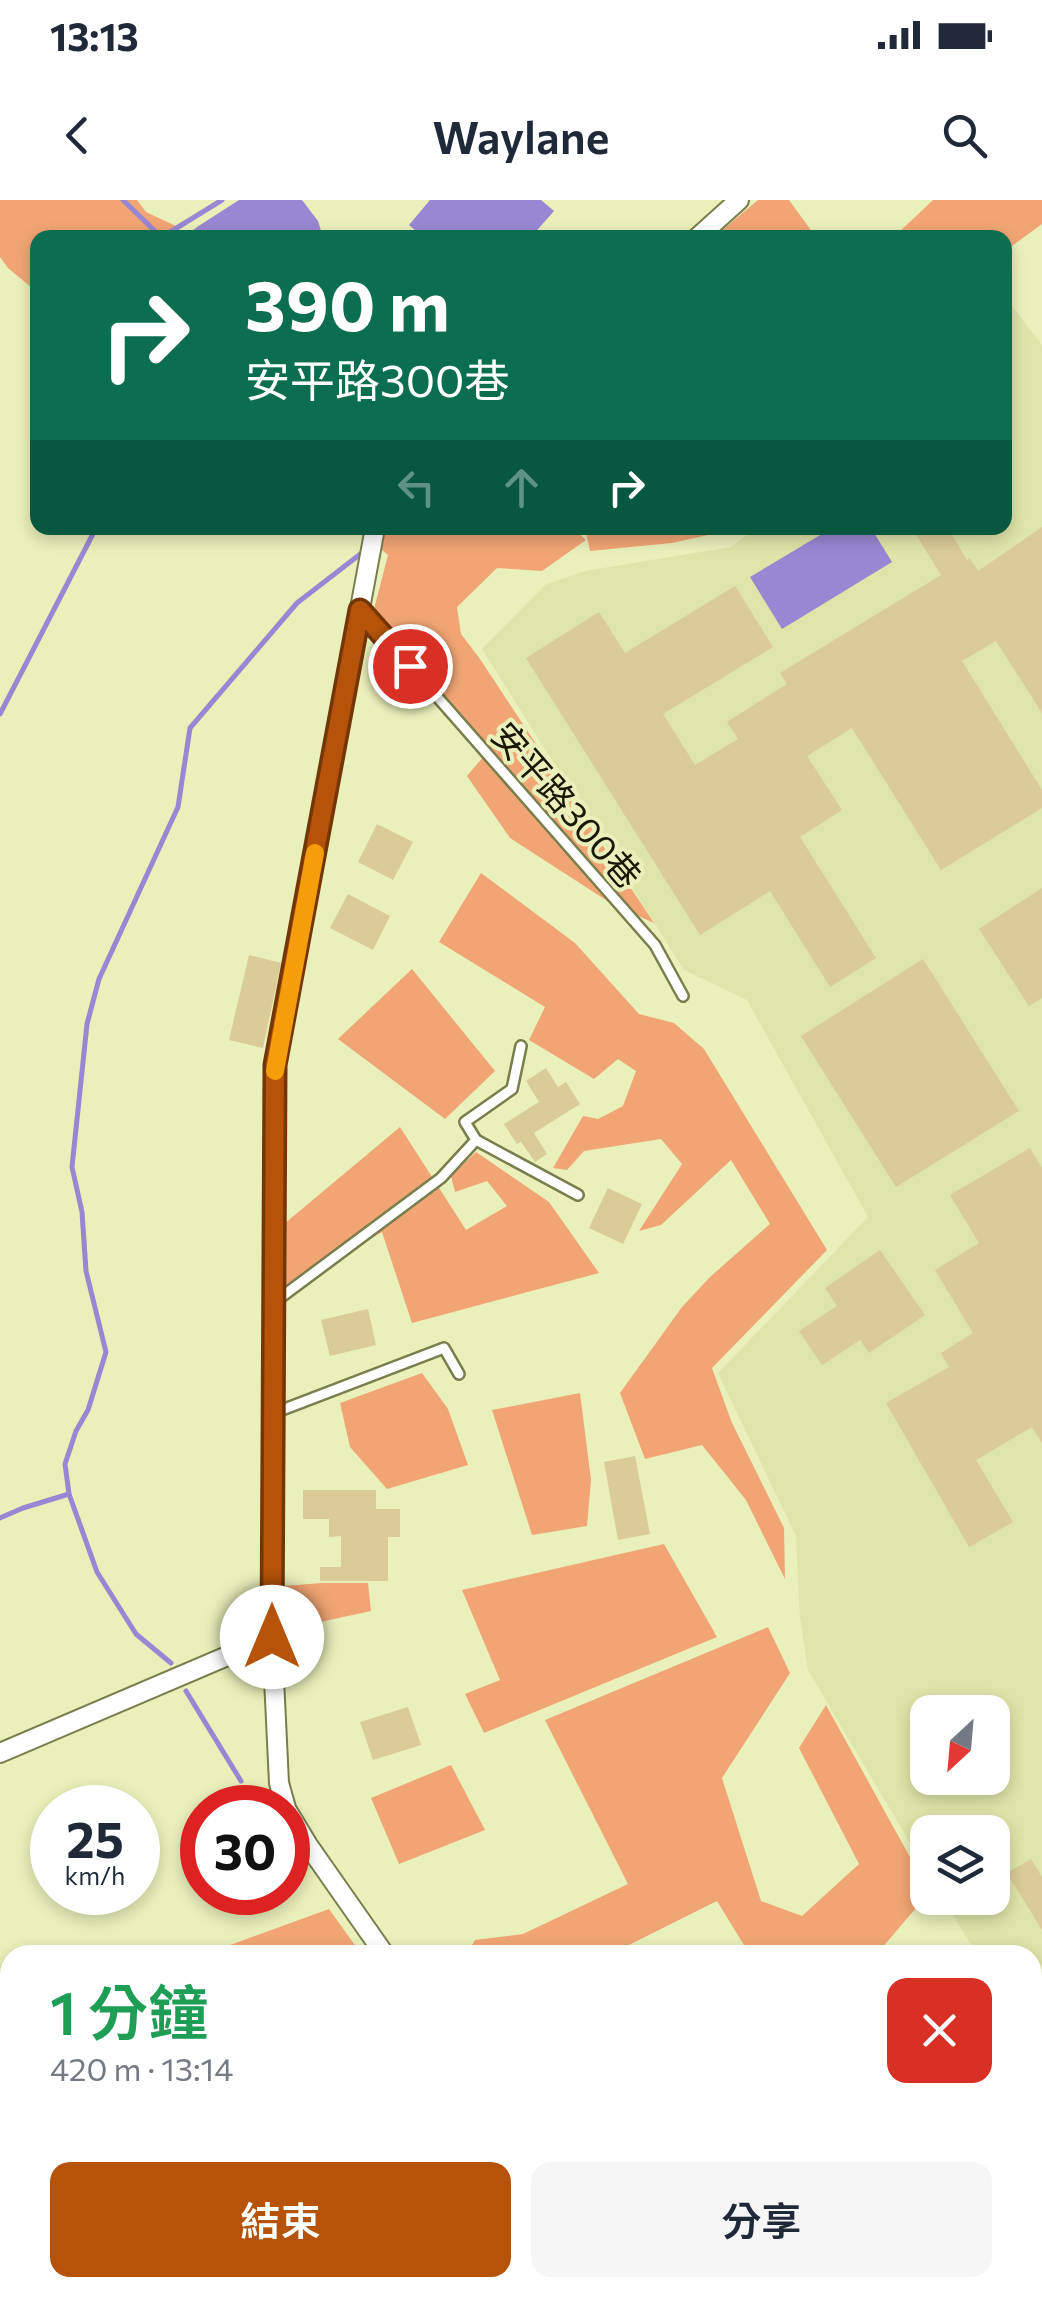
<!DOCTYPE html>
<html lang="zh-TW">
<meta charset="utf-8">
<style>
:root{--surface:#fff;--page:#f6f6f7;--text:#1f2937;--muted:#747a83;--accent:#b45309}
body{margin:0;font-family:Commissioner,"Noto Sans TC",sans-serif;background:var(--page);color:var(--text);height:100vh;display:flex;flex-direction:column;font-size:38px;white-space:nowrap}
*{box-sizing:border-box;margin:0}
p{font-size:32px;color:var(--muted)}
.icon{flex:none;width:55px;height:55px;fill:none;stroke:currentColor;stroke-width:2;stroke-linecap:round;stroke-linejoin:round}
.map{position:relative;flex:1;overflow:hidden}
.sheet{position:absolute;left:0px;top:1745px;width:1042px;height:352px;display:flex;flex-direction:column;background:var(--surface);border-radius:30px 30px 0 0;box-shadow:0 5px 15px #0003}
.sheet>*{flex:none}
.hud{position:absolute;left:30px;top:30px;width:982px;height:305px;border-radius:20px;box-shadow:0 5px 15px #0003;background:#0b6e4f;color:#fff;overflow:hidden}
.needle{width:65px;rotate:206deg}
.controls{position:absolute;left:910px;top:1495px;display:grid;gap:20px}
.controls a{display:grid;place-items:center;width:100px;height:100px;border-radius:20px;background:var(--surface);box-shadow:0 5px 15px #0003;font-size:50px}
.speed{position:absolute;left:30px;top:1585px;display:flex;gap:20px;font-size:50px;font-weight:700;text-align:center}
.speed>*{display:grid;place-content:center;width:130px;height:130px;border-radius:50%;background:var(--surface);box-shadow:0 5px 15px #0003;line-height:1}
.speed small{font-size:25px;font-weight:400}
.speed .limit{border:15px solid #d22;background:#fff;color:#111}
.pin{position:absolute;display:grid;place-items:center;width:85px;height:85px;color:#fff;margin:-42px;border:5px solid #fff;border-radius:50%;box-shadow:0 2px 10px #0007}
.me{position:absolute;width:110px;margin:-55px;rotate:0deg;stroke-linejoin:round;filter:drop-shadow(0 0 8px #0008)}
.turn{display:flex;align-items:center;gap:35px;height:210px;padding:0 50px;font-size:45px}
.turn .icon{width:130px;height:130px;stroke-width:2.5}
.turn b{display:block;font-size:70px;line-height:85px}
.lanes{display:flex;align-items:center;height:95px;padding:0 50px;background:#0003;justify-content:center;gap:50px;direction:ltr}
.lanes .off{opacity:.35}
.round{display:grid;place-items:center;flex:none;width:105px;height:105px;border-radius:20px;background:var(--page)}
.overview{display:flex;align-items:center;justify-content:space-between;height:170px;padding:0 50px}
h1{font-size:60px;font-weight:600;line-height:75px;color:#1e9e55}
.cta{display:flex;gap:20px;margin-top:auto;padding:20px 50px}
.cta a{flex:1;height:115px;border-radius:20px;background:var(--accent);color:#fff;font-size:40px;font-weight:600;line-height:115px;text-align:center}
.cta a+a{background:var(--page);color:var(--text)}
.status{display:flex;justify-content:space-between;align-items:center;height:70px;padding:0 50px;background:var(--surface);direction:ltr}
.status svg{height:28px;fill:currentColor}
header{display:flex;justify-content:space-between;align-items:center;height:130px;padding:0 50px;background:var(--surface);font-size:45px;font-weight:600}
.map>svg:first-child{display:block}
</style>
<div class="status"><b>13:13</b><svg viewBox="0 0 49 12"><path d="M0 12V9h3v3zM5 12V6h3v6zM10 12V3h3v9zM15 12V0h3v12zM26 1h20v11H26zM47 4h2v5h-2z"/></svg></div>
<header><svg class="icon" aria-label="back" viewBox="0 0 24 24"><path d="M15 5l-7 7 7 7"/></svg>Waylane<svg class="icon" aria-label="search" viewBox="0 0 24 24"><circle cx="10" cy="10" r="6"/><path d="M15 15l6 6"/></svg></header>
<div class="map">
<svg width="1042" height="2097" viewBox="0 0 1042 2097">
<rect width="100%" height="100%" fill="#e9f0ba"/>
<path fill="#dee5a8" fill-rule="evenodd" d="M1005,97l37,48v1720l-9,-16 -1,-94h-55l-34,-57h49v-66h-64l-1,40 -119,-202 -8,-53 -4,-81 -78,-163 150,-156 -121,-217 -63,-30 -202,-321 63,-64 40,-14 146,-24 25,-19h249zM928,1512h64v66h-64z"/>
<g fill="#f1a574">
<path d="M0,0h137l9,12 32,15 -1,10 -139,1 -1,54 -29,-24 -8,-11z"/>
<path d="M758,0h31l27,37h-102z"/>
<path d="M933,0h109v24l-37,27v-13l-111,-1z"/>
<path d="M354,328h219l13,12 -44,31 -45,-3 -40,39 4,27 19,25 174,264 -42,-19 -102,-66 -43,-62 17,-20 -113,-135 17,-66z"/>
<path d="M585,328h154l-67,15 -82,8z"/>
<path d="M481,673l94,70 64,71 35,9 30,26 123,201 -115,118 20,55 52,105 1,51 -39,-79 -44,-55 -57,14 -25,-66 62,-86 28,-30 60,-53 -39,-64 -70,65 -22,6 43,-67 -21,-25 -77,12 -17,19 -14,-2 30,-52 15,3 25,-13 13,-35 -18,-12 -24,20 -65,-39 16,-33 -106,-65z"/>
<path d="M412,769l83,102 -50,48 -107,-80z"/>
<path d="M400,927l66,103 41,-24 -20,-25 -32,11 -4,-16 25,-24 73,50 50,71 -187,50 -30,-91 -97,57 -1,-65z"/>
<path d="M422,1173l26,36 20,56 -81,24 -37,-42 -10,-44z"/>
<path d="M580,1193l11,87 -4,46 -55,9 -40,-125z"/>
<path d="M664,1344l53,93 -233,96 -19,-39 35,-14 -38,-90z"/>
<path d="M322,1383h46l3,28 -83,18 -5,-43z"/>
<path d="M768,1427l22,46 -68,105 39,123 41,15 57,-52 -60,-116 27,-43 101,183v7l-51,60h-126l-33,-54 -108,54h-143l9,-15 48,-6 105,-50 -83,-164z"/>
<path d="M451,1565l34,65 -86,34 -28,-66z"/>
<path d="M329,1709l33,46h-150l-1,-3z"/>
</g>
<g fill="#9887d2">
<path d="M239,0h63l16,21 5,16h-138l12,-10z"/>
<path d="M430,0h111l13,11 -23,26h-108l-14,-12z"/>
<path d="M832,328h39l21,34 -110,67 -32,-52z"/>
</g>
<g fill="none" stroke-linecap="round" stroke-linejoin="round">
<g stroke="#9887d2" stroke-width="5">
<path d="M123,0l39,38"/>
<path d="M162,37l60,-37"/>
<path d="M0,514l96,-186"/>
<path d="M0,1318l23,-10 46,-14"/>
<path d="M171,1463l-35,-29 -39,-62 -28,-78 -4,-30 11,-33 12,-21 18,-58 -20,-81 -4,-59 -10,-45 15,-143 12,-45 79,-172 12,-79 107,-125 66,-51"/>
<path d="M186,1491l55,90"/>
</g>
</g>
<g fill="#dacb97">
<path d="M1042,327v186l-46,-72 -34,20 80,129v18l-101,62 -89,-142 -45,28 35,54 -42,27 76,121 -46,29 -60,-96 -70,44 -174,-277 73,-46 26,41 110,-67 38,61 -110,67 32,51 43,-26 -11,-17 60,-38 -7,-11 161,-98 -29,-47h36l19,32 3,-2 8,13z"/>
<path d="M377,624l36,18 -20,38 -35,-18z"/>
<path d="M1042,688v110l-13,8 -50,-77z"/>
<path d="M348,694l42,22 -17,34 -43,-22z"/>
<path d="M249,755l32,8 -18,85 -34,-8z"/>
<path d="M923,759l96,152 -123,76 -95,-151z"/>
<path d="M546,868l12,19 8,-5 14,22 -46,29 13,21 -12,8 -14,-20 -4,2 -13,-20 35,-22 -13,-21z"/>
<path d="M1030,948l12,20v275l-10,-16 -56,33 37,62 -44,25 -83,-144 63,-36 -8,-14 32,-20 -38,-63 44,-27 -29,-48z"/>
<path d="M608,988l34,16 -19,40 -34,-16z"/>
<path d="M880,1050l45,65 -56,38 -9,-13 -38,25 -23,-34 38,-25 -12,-18z"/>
<path d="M368,1109l8,36 -46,11 -9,-36z"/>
<path d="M635,1256l15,78 -32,6 -14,-78z"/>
<path d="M303,1290h73v19h24v28h-12v44h-68v-14h21v-31l-12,1v-18h-26z"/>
<path d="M408,1507l13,38 -48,15 -13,-38z"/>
<path d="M1031,1659l11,18v53l-35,-57z"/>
</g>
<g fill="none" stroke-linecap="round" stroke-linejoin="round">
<g stroke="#787e4c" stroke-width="14">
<g id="service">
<path d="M361,410l294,335 28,51"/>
<path d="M476,940l-11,-18 47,-33 9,-43"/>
<path d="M276,1101l165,-123 35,-38 102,55"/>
<path d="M274,1213l170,-65 15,26"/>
</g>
</g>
<g stroke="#787e4c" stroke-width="22">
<g id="minor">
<path d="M697,38l42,-38"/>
<path d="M0,1553l272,-116"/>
<path d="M286,1608l-7,-25 -7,-146 3,-572 100,-537"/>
<path d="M288,1612l20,33 77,110"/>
<path d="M538,2088l1,9"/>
</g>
</g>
<g stroke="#787e4c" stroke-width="28">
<g id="tertiary">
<path d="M1032,2016l10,-8"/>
<path d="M933,2097l12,-9"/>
</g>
</g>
<use href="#service" stroke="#fff" stroke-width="9"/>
<use href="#minor" stroke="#fff" stroke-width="18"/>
<use href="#tertiary" stroke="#fff" stroke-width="22"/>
</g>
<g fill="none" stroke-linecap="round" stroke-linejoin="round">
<g stroke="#753606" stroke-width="25">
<path id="route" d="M272,1437l3,-572 85,-455 50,56"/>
</g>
<use href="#route" stroke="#b45309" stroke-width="18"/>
<path stroke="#f59e0b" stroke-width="18" d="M275,871l40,-218"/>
</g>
<g text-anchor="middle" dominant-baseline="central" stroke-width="8" stroke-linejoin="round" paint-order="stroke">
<g font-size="35" fill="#171905" stroke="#e9f0ba">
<text transform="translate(568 604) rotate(49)">安平路300巷</text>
</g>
</g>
</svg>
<div class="controls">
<a><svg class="needle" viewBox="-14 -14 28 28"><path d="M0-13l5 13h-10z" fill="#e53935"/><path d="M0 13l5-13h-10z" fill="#747a83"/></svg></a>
<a><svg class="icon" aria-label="layers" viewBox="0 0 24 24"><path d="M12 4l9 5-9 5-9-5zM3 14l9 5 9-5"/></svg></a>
</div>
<div class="speed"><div>25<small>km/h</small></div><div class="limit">30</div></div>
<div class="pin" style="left:410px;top:466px;background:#d93025"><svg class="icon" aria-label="arrive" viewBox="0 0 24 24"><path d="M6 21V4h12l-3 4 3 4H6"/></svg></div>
<svg class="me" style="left:272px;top:1437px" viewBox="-20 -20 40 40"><circle r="19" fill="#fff"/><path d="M0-13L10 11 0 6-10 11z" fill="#b45309"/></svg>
<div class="hud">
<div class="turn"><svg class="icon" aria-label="right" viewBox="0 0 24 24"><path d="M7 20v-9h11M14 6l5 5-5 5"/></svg><div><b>390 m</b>安平路300巷</div></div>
<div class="lanes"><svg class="icon off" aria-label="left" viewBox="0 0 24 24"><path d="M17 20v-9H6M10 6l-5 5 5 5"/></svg><svg class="icon off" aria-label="ahead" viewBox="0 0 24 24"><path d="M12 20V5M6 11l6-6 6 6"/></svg><svg class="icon" aria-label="right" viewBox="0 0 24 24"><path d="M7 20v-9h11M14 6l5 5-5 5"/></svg></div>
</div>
<section class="sheet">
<div class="overview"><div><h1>1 分鐘</h1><p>420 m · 13:14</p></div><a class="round" style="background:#d93025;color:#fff"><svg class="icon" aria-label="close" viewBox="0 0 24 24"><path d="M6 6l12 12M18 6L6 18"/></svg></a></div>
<div class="cta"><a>結束</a><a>分享</a></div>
</section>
</div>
